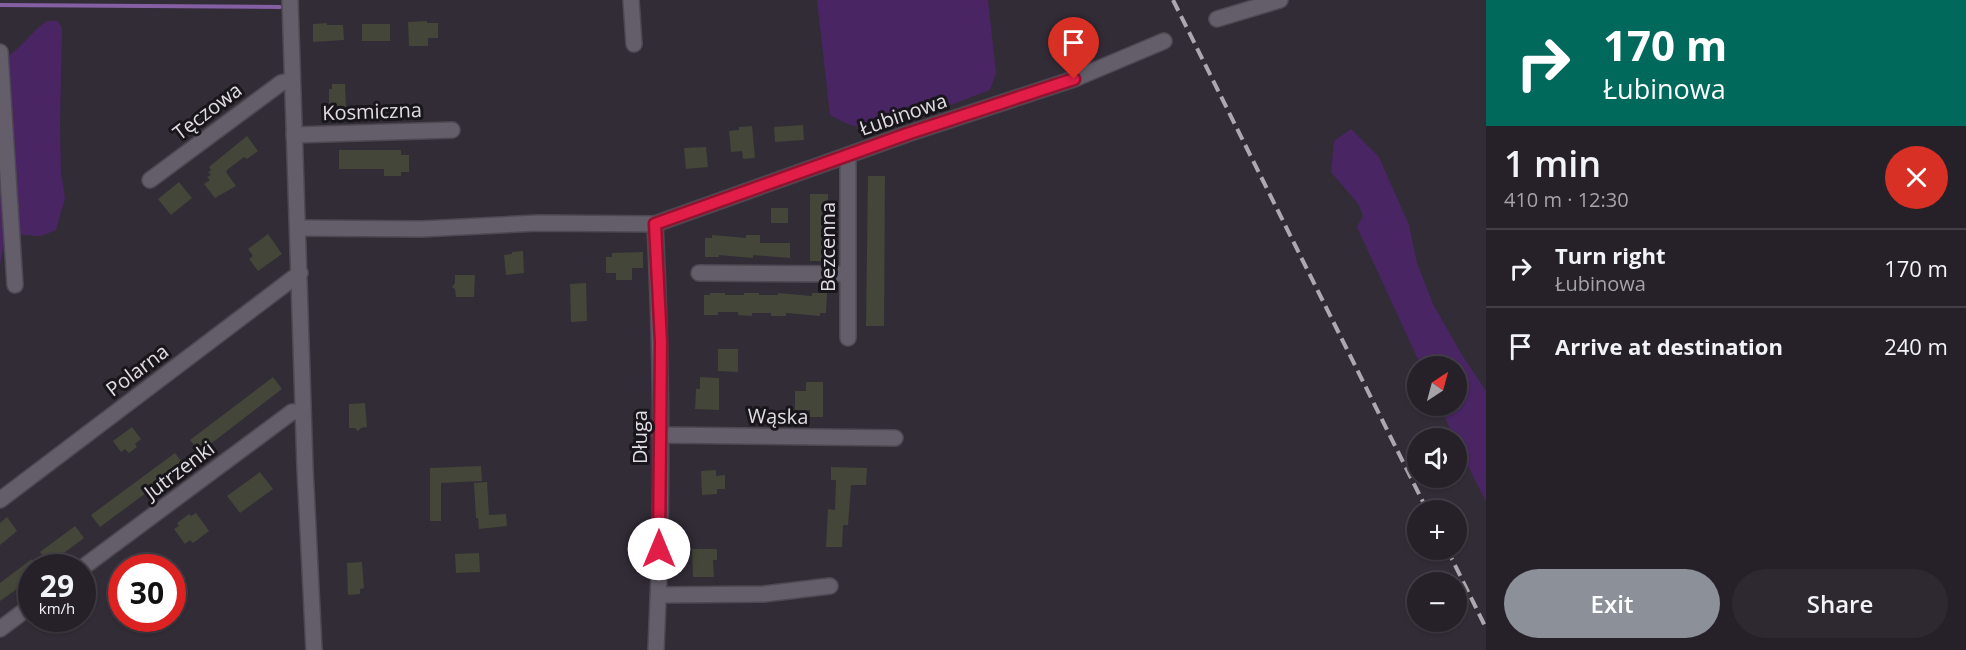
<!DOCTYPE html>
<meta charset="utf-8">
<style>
:root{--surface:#262129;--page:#2e2931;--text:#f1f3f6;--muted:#a4a3a8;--line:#423e46;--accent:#8c9099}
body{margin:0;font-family:"Open Sans",sans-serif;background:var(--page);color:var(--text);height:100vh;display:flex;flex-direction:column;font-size:22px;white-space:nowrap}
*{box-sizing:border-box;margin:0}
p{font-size:20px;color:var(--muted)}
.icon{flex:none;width:33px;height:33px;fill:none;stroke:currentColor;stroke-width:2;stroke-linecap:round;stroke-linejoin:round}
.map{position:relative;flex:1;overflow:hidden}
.sheet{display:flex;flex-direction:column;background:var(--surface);width:480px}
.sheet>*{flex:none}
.hud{background:#00695c;color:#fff;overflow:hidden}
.needle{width:39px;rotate:36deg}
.tools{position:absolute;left:1407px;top:356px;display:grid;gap:12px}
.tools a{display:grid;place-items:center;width:60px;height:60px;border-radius:50%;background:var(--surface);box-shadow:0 2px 4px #0004,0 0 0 2px var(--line);font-size:30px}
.speed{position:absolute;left:18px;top:554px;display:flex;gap:12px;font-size:30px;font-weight:700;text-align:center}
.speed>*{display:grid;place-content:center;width:78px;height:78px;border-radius:50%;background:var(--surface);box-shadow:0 2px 4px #0004,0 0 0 2px var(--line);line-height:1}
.speed small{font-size:15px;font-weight:400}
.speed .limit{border:9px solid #d22;background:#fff;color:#111}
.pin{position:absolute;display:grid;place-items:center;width:51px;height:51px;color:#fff;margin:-62px -26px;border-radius:50% 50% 50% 0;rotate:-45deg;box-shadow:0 0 6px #0007}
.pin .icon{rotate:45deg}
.me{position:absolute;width:66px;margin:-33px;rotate:0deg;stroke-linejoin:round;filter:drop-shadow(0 0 4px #0008)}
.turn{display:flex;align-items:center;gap:21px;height:126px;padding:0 18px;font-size:27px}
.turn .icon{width:78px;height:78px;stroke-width:2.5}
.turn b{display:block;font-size:42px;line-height:51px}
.round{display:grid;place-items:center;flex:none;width:63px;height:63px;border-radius:32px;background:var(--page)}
.summary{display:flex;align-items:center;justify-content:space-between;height:102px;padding:0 18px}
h1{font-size:36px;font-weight:600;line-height:45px}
.button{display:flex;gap:12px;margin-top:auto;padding:12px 18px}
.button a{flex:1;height:69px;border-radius:36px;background:var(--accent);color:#fff;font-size:24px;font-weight:600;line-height:69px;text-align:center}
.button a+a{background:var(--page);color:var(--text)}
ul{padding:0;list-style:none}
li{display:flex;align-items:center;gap:18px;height:78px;padding:0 18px;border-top:2px solid var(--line)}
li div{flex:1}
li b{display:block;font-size:22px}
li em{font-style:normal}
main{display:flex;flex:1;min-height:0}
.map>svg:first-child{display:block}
</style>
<main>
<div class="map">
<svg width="1486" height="650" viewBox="0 0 1486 650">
<rect width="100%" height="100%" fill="#322c37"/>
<g fill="#492563">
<path d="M817,0h171l8,73 -6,17c-35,13 -97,40 -134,36 -8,-1 -18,-7 -26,-11z"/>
<path d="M47,21h11l4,7 -2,97 1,47 4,26 -9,32c-6,2 -14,7 -20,6 -17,-1 -17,-4 -32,7l-4,22v-208l3,2c20,-11 26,-26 44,-38z"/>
<path d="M1351,129l28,28 30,68 8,38 16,41 29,51 24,36v111l-29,-58 -1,-6h-2l-15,-33h17v-39h-35l-64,-139 6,-11 -4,-11 -28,-33 3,-31z"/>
</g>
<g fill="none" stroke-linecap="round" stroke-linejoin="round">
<path stroke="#855fa4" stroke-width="4" d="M0,5l280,2"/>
</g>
<g fill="#434638">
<path d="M427,21v2h11v15h-10v8h-19l-1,-24z"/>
<path d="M327,23v2h16l1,15 -31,2v-18z"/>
<rect x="362" y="24" width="28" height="17"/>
<path d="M332,84h13l1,23h-17v-18h3z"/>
<path d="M803,125l1,15 -29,2 -1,-15z"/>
<path d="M752,126l3,32 -12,1 -1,-8 -11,1 -2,-21 10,-1v-3z"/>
<path d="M247,136l11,15 -11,8 -3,-2 -17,13 -1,2 10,14 -21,12 -11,-14 6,-4 -3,-3 4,-2 -3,-3 3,-2 -2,-3z"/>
<path d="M706,147l2,20 -22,2 -2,-21z"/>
<path d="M339,150h62v5h8v17h-8v4h-17v-7h-45z"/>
<path d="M868,176h17l-1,150h-18z"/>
<path d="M179,182l13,16 -21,17 -13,-16z"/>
<rect x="810" y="194" width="18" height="67"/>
<rect x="771" y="208" width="17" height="15"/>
<path d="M268,234l14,20 -24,17 -9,-12 4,-3 -5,-7z"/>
<path d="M712,235l34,3v-3h14v8h30v15l-37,-3v3l-34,-3v2h-14v-19h7z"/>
<path d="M523,251l1,22 -18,2 -2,-20 8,-1v-2z"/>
<path d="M643,252v16h-11v12h-16v-7h-10v-16h6v-4z"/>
<path d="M455,275h20l-1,22h-18l-1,-8 -3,-2 3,-4z"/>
<path d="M586,283l1,38 -16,1 -1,-38z"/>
<path d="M710,293h15v2h19v-2h15v2h19v-2l34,3v-3h15l-1,20h-6v3l-34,-3v3h-15v-3h-19v3l-14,-1v-3h-20v3h-14v-20h6z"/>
<path d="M718,349h20v23l-20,-1z"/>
<path d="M273,377l9,12 -82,63 -10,-12z"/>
<path d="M700,377l19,1v32l-24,-1 1,-20h4z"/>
<path d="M806,382h17v35h-13v-7h-15v-19h11z"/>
<path d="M365,403l2,24 -6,1 -3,3 -3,-3h-6v-24z"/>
<path d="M132,427l9,12 -6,5 2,3 -8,6 -4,-4 -4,3 -8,-11z"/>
<path d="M175,453l9,12 -84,62 -9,-12z"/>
<path d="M481,466l1,15 -41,2v38h-11v-53z"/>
<path d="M831,467l36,1 -1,17h-15l-3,40h-5l-1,22h-16l2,-38 7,1 1,-30h-5z"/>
<path d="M716,470v6l9,-1v14h-8v5l-15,1 -1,-24z"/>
<path d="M260,472l13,17 -33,24 -13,-17z"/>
<path d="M487,482l2,33 17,-1 1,12 -28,3 -1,-11h-2l-2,-35z"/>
<path d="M196,513l13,18 -16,12 -3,-3 -5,4 -11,-15 5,-3 -2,-3 12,-9 2,2z"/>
<path d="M7,517l10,14 -17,14v-22z"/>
<path d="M75,526l9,12 -35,26 -9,-12z"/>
<path d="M692,549h25v11h-4l1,17h-21z"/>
<path d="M479,553l1,19 -24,1 -1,-19z"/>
<path d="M32,559v19l-32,23v-18z"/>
<path d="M362,562l2,26 -4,1v5l-12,1 -1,-32z"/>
</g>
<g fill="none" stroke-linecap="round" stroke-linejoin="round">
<g stroke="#4d4851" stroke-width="18">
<g id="minor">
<path d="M290,0l15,468 9,182"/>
<path d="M631,0l3,44"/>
<path d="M1217,19l63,-19"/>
<path d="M0,52l15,233"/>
<path d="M294,135l158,-5"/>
<path d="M150,180l131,-97 11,-3"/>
<path d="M655,224c7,142 8,284 1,426"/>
<path d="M298,228l124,1 116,-6 117,1 252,-90 167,-55 90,-38"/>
<path d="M699,273l149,1"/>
<path d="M848,338v-183"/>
<path d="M660,435l235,3"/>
<path d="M0,500l300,-227"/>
<path d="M82,568l210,-156h11"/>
<path d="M659,595l105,-1 66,-8"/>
<path d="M0,629l32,-24"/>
</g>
</g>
<use href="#minor" stroke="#645d6a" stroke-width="15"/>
<g stroke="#ada8b0" stroke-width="4" stroke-dasharray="12 6" stroke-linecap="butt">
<path d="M1173,0l254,510"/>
<path d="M1447,549l39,79"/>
</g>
</g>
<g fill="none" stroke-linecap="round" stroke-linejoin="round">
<g stroke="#92132f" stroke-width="15">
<path id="route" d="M659,549l2,-206 -6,-119 252,-90 167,-55"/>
</g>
<use href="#route" stroke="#e11d48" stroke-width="10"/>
</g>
<g text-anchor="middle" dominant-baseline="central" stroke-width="6" stroke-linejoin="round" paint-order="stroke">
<g font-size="20" fill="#e0dce3" stroke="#18151b">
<text transform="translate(207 111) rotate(-37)">Tęczowa</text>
<text transform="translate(372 111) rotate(-2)">Kosmiczna</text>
<text transform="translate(903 114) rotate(-19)">Łubinowa</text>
<text transform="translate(827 247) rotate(-90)">Bezcenna</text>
<text transform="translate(137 370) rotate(-37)">Polarna</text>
<text transform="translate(778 416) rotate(1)">Wąska</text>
<text transform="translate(639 437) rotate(-90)">Długa</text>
<text transform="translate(179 470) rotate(-37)">Jutrzenki</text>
</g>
</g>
</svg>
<div class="tools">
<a><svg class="needle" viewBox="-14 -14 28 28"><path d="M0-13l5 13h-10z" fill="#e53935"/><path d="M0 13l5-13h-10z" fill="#a4a3a8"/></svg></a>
<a><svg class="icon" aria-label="sound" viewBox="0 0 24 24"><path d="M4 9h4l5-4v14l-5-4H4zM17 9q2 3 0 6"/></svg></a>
<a>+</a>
<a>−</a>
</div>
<div class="speed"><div>29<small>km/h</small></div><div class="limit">30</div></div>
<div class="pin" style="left:1074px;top:79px;background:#d93025"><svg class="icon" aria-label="arrive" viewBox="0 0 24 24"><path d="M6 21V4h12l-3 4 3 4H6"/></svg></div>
<svg class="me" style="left:659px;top:549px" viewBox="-20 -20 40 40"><circle r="19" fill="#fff"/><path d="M0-13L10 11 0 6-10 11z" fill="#e11d48"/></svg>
</div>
<section class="sheet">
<div class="hud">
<div class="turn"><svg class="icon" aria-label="right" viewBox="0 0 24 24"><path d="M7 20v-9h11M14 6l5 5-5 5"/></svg><div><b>170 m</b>Łubinowa</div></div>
</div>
<div class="summary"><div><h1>1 min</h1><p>410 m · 12:30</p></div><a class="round" style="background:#d93025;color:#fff"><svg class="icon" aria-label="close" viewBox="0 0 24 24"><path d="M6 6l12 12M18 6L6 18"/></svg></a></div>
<ul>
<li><svg class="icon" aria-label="right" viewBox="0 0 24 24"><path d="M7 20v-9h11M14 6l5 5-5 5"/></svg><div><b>Turn right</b><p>Łubinowa</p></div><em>170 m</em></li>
<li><svg class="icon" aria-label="arrive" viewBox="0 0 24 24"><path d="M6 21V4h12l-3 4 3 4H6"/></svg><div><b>Arrive at destination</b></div><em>240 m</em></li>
</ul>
<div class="button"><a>Exit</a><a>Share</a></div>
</section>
</main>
